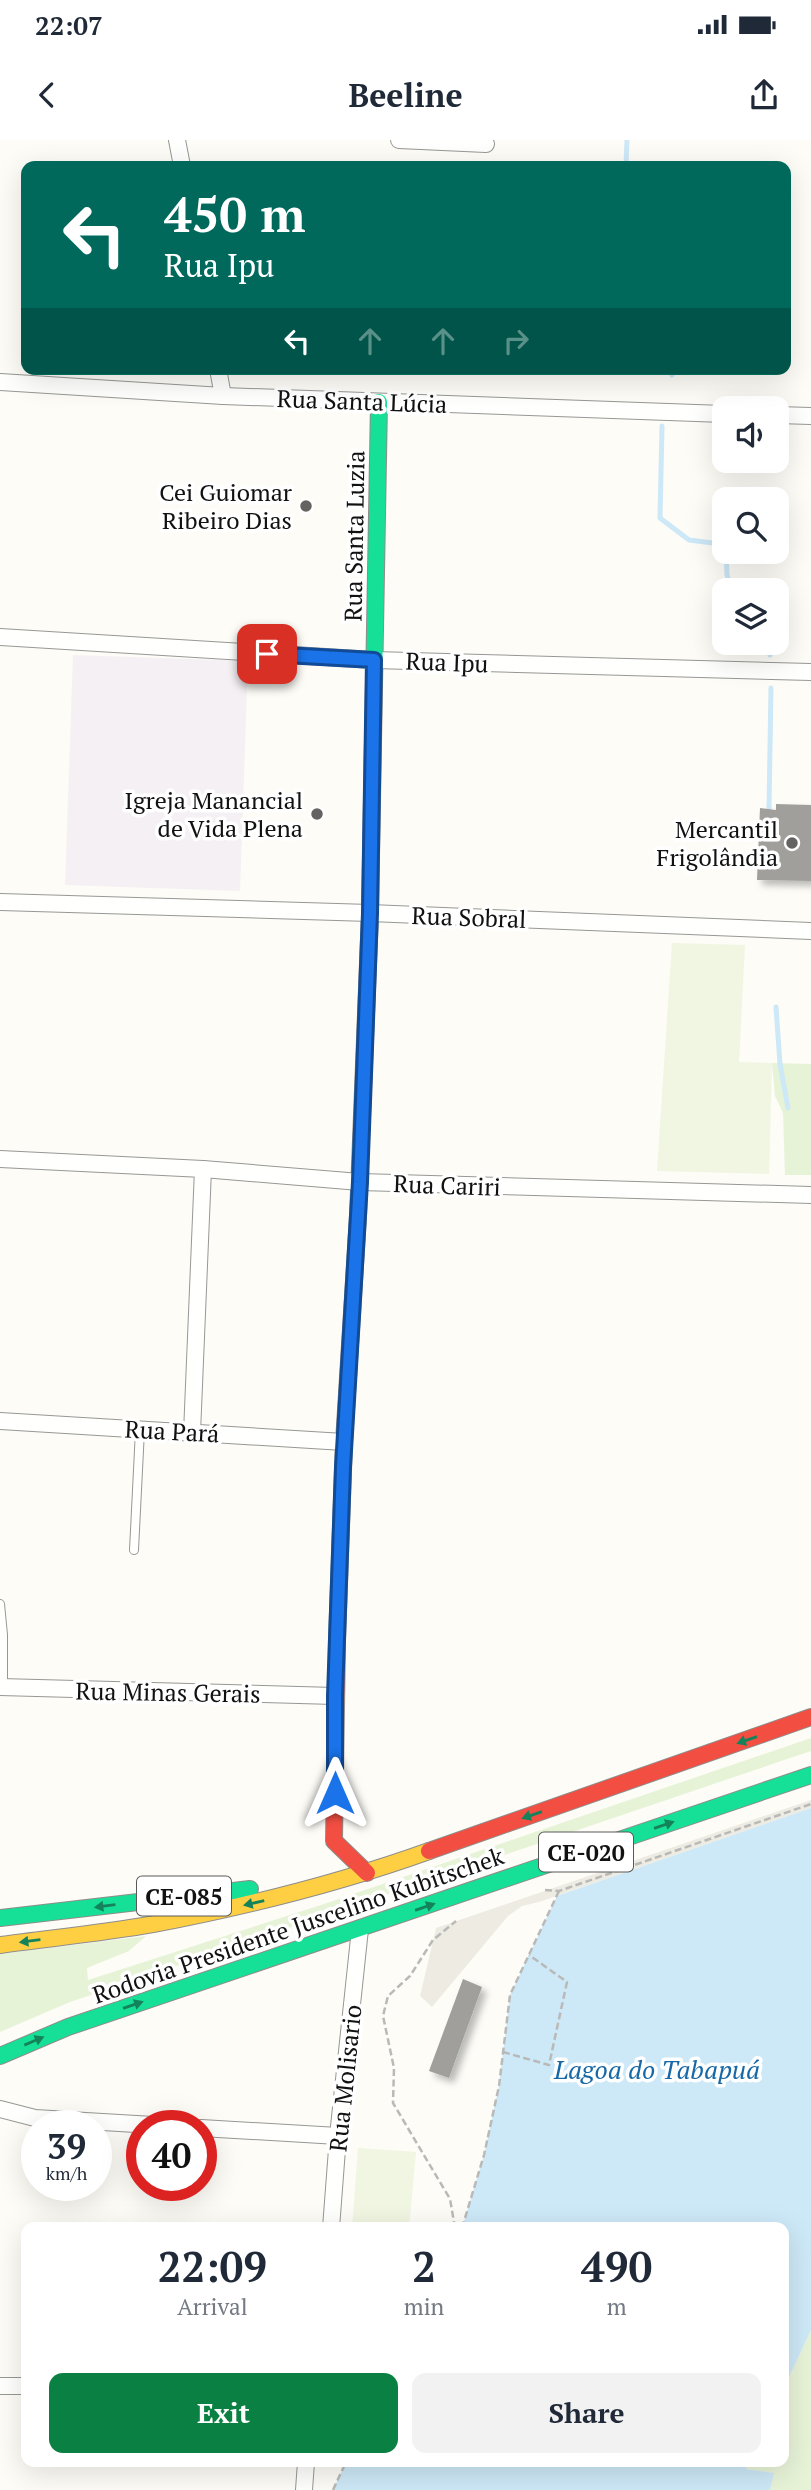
<!DOCTYPE html>
<meta charset="utf-8">
<style>
:root{--surface:#fff;--page:#f2f2f3;--text:#1f2937;--muted:#747a83;--accent:#0b8043}
body{margin:0;font-family:"PT Serif",serif;background:var(--page);color:var(--text);height:100vh;display:flex;flex-direction:column;font-size:26px;white-space:nowrap}
*{box-sizing:border-box;margin:0}
p{font-size:23px;color:var(--muted)}
.icon{flex:none;width:38px;height:38px;fill:none;stroke:currentColor;stroke-width:2;stroke-linecap:round;stroke-linejoin:round}
.map{position:relative;flex:1;overflow:hidden}
.sheet{position:absolute;left:21px;top:2082px;width:768px;height:245px;display:flex;flex-direction:column;background:var(--surface);border-radius:14px;box-shadow:0 7px 28px #0002}
.sheet>*{flex:none}
.guide{position:absolute;left:21px;top:21px;width:770px;height:214px;border-radius:14px;box-shadow:0 7px 28px #0002;background:#00695c;color:#fff;overflow:hidden}
.fabs{position:absolute;left:712px;top:256px;display:grid;gap:14px}
.fabs a{display:grid;place-items:center;width:77px;height:77px;border-radius:14px;background:var(--surface);box-shadow:0 7px 28px #0002;font-size:35px}
.speed{position:absolute;left:21px;top:1970px;display:flex;gap:14px;font-size:35px;font-weight:700;text-align:center}
.speed>*{display:grid;place-content:center;width:91px;height:91px;border-radius:50%;background:var(--surface);box-shadow:0 7px 28px #0002;line-height:1}
.speed small{font-size:18px;font-weight:400}
.speed .limit{border:10px solid #d22;background:#fff;color:#111}
.pin{position:absolute;display:grid;place-items:center;width:60px;height:60px;color:#fff;margin:-30px;border-radius:14px;box-shadow:0 4px 10px #0006}
.me{position:absolute;width:77px;margin:-38px;rotate:0deg;stroke-linejoin:round;filter:drop-shadow(0 0 5px #0008)}
.turn{display:flex;align-items:center;gap:24px;height:147px;padding:0 28px;font-size:32px}
.turn .icon{width:91px;height:91px;stroke-width:2.5}
.turn b{display:block;font-size:49px;line-height:60px}
.lanes{display:flex;align-items:center;height:66px;padding:0 28px;background:#0003;justify-content:center;gap:35px;direction:ltr}
.lanes .off{opacity:.35}
.eta{display:flex;justify-content:space-evenly;align-items:center;height:119px;text-align:center}
.eta b{font-size:42px;font-weight:800;line-height:49px}
.primary-button{display:flex;gap:14px;margin-top:auto;padding:14px 28px}
.primary-button a{flex:1;height:80px;border-radius:14px;background:var(--accent);color:#fff;font-size:28px;font-weight:800;line-height:80px;text-align:center}
.primary-button a+a{background:var(--page);color:var(--text)}
.status{display:flex;justify-content:space-between;align-items:center;height:49px;padding:0 35px;background:var(--surface);direction:ltr}
.status svg{height:19px;fill:currentColor}
header{display:flex;justify-content:space-between;align-items:center;height:91px;padding:0 28px;background:var(--surface);font-size:32px;font-weight:800}
.map>svg:first-child{display:block}
</style>
<div class="status"><b>22:07</b><svg viewBox="0 0 49 12"><path d="M0 12V9h3v3zM5 12V6h3v6zM10 12V3h3v9zM15 12V0h3v12zM26 1h20v11H26zM47 4h2v5h-2z"/></svg></div>
<header><svg class="icon" aria-label="back" viewBox="0 0 24 24"><path d="M15 5l-7 7 7 7"/></svg>Beeline<svg class="icon" aria-label="share" viewBox="0 0 24 24"><path d="M12 15V3M7 8l5-5 5 5M5 13v7h14v-7"/></svg></header>
<div class="map">
<svg width="811" height="2350" viewBox="0 0 811 2350">
<defs>
<filter id="shadow"><feDropShadow dx="5" dy="5" stdDeviation="3.5" flood-color="#0004"/></filter>
</defs>
<rect width="100%" height="100%" fill="#fdfcf7"/>
<path fill="#f5f0f3" d="M73,515l175,6 -8,230 -175,-6z"/>
<g fill="#e7f3d7">
<path d="M772,923l39,1v111h-26l-2,-62 -8,-17z"/>
<path d="M811,1598v13l-741,251 -70,30v-78l146,-18 -17,15 -42,17 1,12 233,-75z"/>
<path d="M811,2190v160h-41l3,-17 -27,-4 3,-7h35v-74z"/>
</g>
<g fill="#f0f6e1">
<path d="M672,803l73,2 -6,117 33,1 -3,111 -112,-3z"/>
<path d="M358,2008l58,4 -7,76h-57z"/>
</g>
<path fill="#edebe2" d="M811,1660v8l-272,94 -17,4 -14,10 -76,91 -12,-11 16,-68z"/>
<g fill="#cde8f7">
<path d="M811,1668v522l-27,58v-160h-322l22,-73 15,-69 11,-91 47,-99z"/>
<path d="M346,2322h403l-3,7 28,4 -4,17h-437z"/>
</g>
<g fill="none" stroke-linecap="round" stroke-linejoin="round">
<g stroke="#cde8f7" stroke-width="5">
<path d="M626,26l1,-26"/>
<path d="M668,229l4,6"/>
<path d="M662,286l-2,92 29,22 32,4 3,6"/>
<path d="M726,411l1,24 5,15"/>
<path d="M777,481v8"/>
<path d="M770,515l4,-13"/>
<path d="M769,669l2,-121"/>
<path d="M776,867l4,57 8,44"/>
</g>
</g>
<g fill="#a19f9c" filter="url(#shadow)">
<path d="M776,664l35,1v76l-54,-1 3,-72 16,2z"/>
<path d="M463,1839l19,8 -33,91 -20,-7z"/>
</g>
<g fill="none" stroke-linecap="round" stroke-linejoin="round">
<g stroke="#979795" stroke-width="10">
<g id="lane">
<path d="M134,1410l6,-120"/>
<path d="M0,1464l3,31v52"/>
</g>
</g>
<g stroke="#979795" stroke-width="18">
<g id="street">
<path d="M177,0l5,26"/>
<path d="M399,0l87,4"/>
<path d="M218,229l5,27"/>
<path d="M0,242l223,14 501,18"/>
<path d="M777,275l34,1"/>
<path d="M0,497l374,23 437,12"/>
<path d="M0,762l370,11 441,18"/>
<path d="M0,1019l203,10 157,13 451,13"/>
<path d="M0,1281l344,21"/>
<path d="M192,1293l11,-264"/>
<path d="M0,1547l335,9"/>
<path d="M0,1969l35,9 135,8"/>
<path d="M201,1988l137,8"/>
<path d="M331,2088l7,-92 22,-207"/>
<path d="M0,2246h26"/>
<path d="M304,2350l2,-28"/>
</g>
</g>
<g stroke="#8e8d8b" stroke-width="18">
<g id="fast">
<path d="M358,1076l12,-303 9,-511"/>
<path d="M0,1778l250,-29"/>
<path d="M0,1916l68,-29 743,-252"/>
</g>
</g>
<g stroke="#8e8d8b" stroke-width="18">
<g id="slow">
<path d="M337,1501l7,-199 14,-226"/>
<path d="M0,1805c51,-7 104,-12 154,-21 94,-18 186,-41 275,-73"/>
</g>
</g>
<g stroke="#8e8d8b" stroke-width="18">
<g id="jam">
<path d="M337,1501l-3,200 33,32"/>
<path d="M429,1711l382,-134"/>
</g>
</g>
<g stroke="#b9b9b8" stroke-width="2.5" stroke-dasharray="7 3.5" stroke-linecap="butt">
<path d="M545,1750l14,1 252,-87"/>
<path d="M503,1912l46,13 18,-83 -38,-27"/>
<path d="M455,2088l-5,-29 -57,-96 1,-35 -11,-52 5,-20 22,-20 23,-36 23,-19"/>
<path d="M462,2088l22,-73 15,-69 11,-91 49,-104"/>
<path d="M333,2350l13,-28"/>
</g>
<use href="#lane" stroke="#fffffe" stroke-width="8"/>
<use href="#street" stroke="#fffffe" stroke-width="16"/>
<use href="#fast" stroke="#16e098" stroke-width="16"/>
<use href="#slow" stroke="#ffcf43" stroke-width="16"/>
<use href="#jam" stroke="#f24e42" stroke-width="16"/>
</g>
<defs><path id="oneway-solid" d="M-6-.8H1V-3.2L6.5 0L1 3.2V.8H-6Z" transform="scale(1.75)"/></defs>
<g fill="#14835b">
<use href="#oneway-solid" transform="translate(747 1600) rotate(161)"/>
<use href="#oneway-solid" transform="translate(532 1675) rotate(161)"/>
<use href="#oneway-solid" transform="translate(664 1685) rotate(-19)"/>
<use href="#oneway-solid" transform="translate(254 1763) rotate(167)"/>
<use href="#oneway-solid" transform="translate(105 1766) rotate(173)"/>
<use href="#oneway-solid" transform="translate(425 1767) rotate(-19)"/>
<use href="#oneway-solid" transform="translate(30 1801) rotate(173)"/>
<use href="#oneway-solid" transform="translate(133 1865) rotate(-19)"/>
<use href="#oneway-solid" transform="translate(34 1901) rotate(-23)"/>
</g>
<g fill="none" stroke-linecap="round" stroke-linejoin="round">
<g stroke="#114b97" stroke-width="18">
<path id="route" d="M267,514l107,6 -4,253 -10,269 -17,285 -8,229v97"/>
</g>
<use href="#route" stroke="#1a73e8" stroke-width="12"/>
</g>
<g fill="#646362" stroke="#fff" stroke-width="2.5">
<circle cx="306" cy="366" r="7"/>
<circle cx="317" cy="674" r="7"/>
<circle cx="792" cy="703" r="7"/>
</g>
<g text-anchor="middle" dominant-baseline="central" stroke-width="7" stroke-linejoin="round" paint-order="stroke">
<g fill="#fff" stroke="#585858" stroke-width="2">
<rect x="539" y="1692.5" width="94" height="39" rx="5"/>
<rect x="137" y="1736.5" width="94" height="39" rx="5"/>
</g>
<g font-size="23" font-weight="bold" fill="#111">
<text x="586" y="1712">CE-020</text>
<text x="184" y="1756">CE-085</text>
</g>
<g font-size="24" fill="#111" stroke="#fff">
<text transform="translate(362 261) rotate(2)">Rua Santa Lúcia</text>
<text transform="translate(354 396) rotate(-89)">Rua Santa Luzia</text>
<text transform="translate(447 522) rotate(2)">Rua Ipu</text>
<text transform="translate(469 777) rotate(2)">Rua Sobral</text>
<text transform="translate(447 1045) rotate(2)">Rua Cariri</text>
<text transform="translate(172 1291) rotate(3)">Rua Pará</text>
<text transform="translate(168 1552) rotate(1)">Rua Minas Gerais</text>
<text transform="translate(298 1785) rotate(-19)">Rodovia Presidente Juscelino Kubitschek</text>
<text transform="translate(345 1938) rotate(-84)">Rua Molisario</text>
</g>
<g font-size="24" fill="#111" stroke="#fff" text-anchor="end">
<text x="292" y="352">Cei Guiomar<tspan x="292" dy="28">Ribeiro Dias</tspan></text>
<text x="303" y="660">Igreja Manancial<tspan x="303" dy="28">de Vida Plena</tspan></text>
<text x="778" y="689">Mercantil<tspan x="778" dy="28">Frigolândia</tspan></text>
</g>
<g font-size="26" font-style="italic" fill="#1768a6" stroke="#fff">
<text x="657" y="1929">Lagoa do Tabapuá</text>
</g>
</g>
</svg>
<div class="fabs">
<a><svg class="icon" aria-label="sound" viewBox="0 0 24 24"><path d="M4 9h4l5-4v14l-5-4H4zM17 9q2 3 0 6"/></svg></a>
<a><svg class="icon" aria-label="search" viewBox="0 0 24 24"><circle cx="10" cy="10" r="6"/><path d="M15 15l6 6"/></svg></a>
<a><svg class="icon" aria-label="layers" viewBox="0 0 24 24"><path d="M12 4l9 5-9 5-9-5zM3 14l9 5 9-5"/></svg></a>
</div>
<div class="speed"><div>39<small>km/h</small></div><div class="limit">40</div></div>
<div class="pin" style="left:267px;top:514px;background:#d93025"><svg class="icon" aria-label="arrive" viewBox="0 0 24 24"><path d="M6 21V4h12l-3 4 3 4H6"/></svg></div>
<svg class="me" style="left:335px;top:1653px" viewBox="-20 -20 40 40"><path d="M0-17L14 15 0 8-14 15z" fill="#1a73e8" stroke="#fff" stroke-width="4"/></svg>
<div class="guide">
<div class="turn"><svg class="icon" aria-label="left" viewBox="0 0 24 24"><path d="M17 20v-9H6M10 6l-5 5 5 5"/></svg><div><b>450 m</b>Rua Ipu</div></div>
<div class="lanes"><svg class="icon" aria-label="left" viewBox="0 0 24 24"><path d="M17 20v-9H6M10 6l-5 5 5 5"/></svg><svg class="icon off" aria-label="ahead" viewBox="0 0 24 24"><path d="M12 20V5M6 11l6-6 6 6"/></svg><svg class="icon off" aria-label="ahead" viewBox="0 0 24 24"><path d="M12 20V5M6 11l6-6 6 6"/></svg><svg class="icon off" aria-label="right" viewBox="0 0 24 24"><path d="M7 20v-9h11M14 6l5 5-5 5"/></svg></div>
</div>
<section class="sheet">
<div class="eta">
<div><b>22:09</b><p>Arrival</p></div>
<div><b>2</b><p>min</p></div>
<div><b>490</b><p>m</p></div>
</div>
<div class="primary-button"><a>Exit</a><a>Share</a></div>
</section>
</div>
